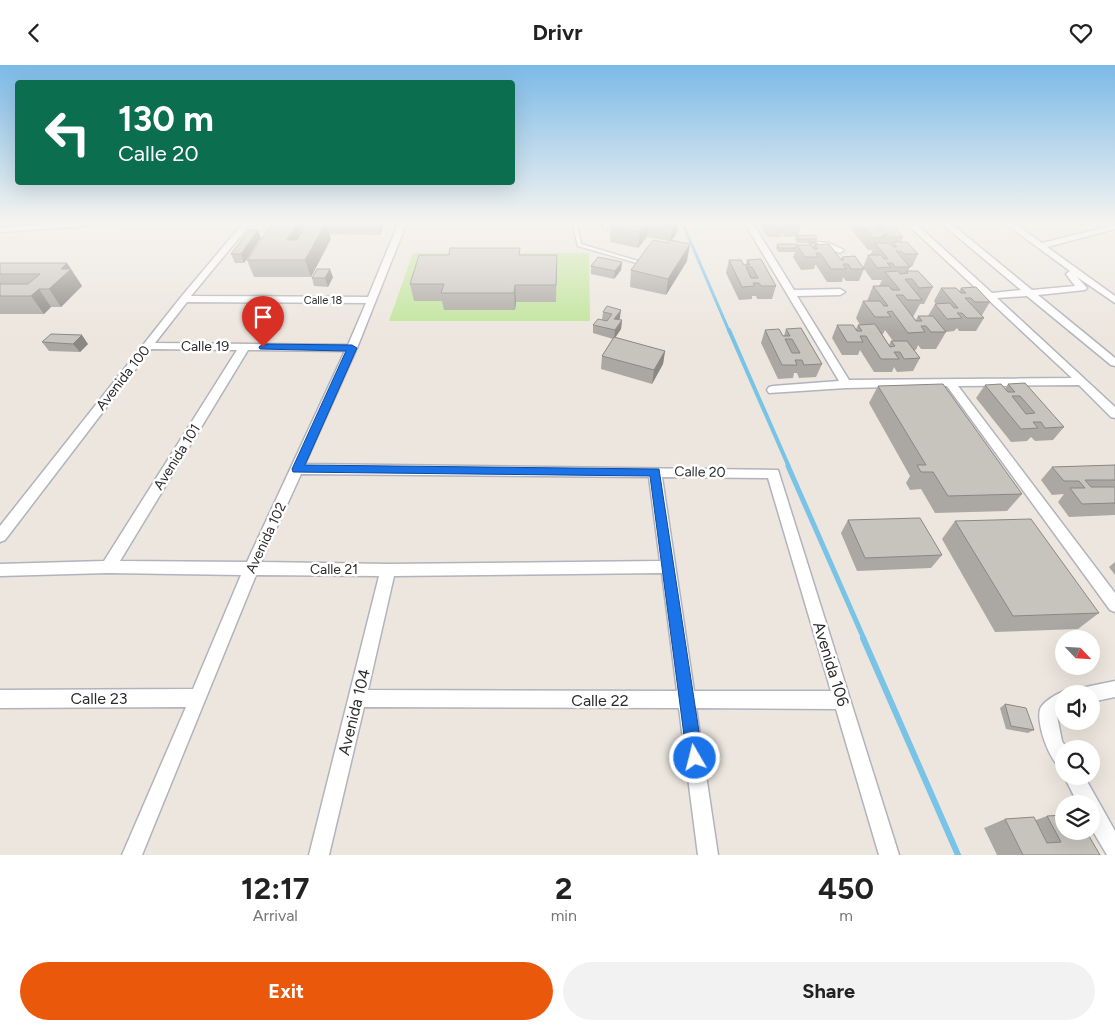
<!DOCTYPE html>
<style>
:root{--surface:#fff;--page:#f2f2f2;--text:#222;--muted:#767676;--accent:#ea580c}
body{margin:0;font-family:Figtree,sans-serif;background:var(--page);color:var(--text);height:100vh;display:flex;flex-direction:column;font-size:19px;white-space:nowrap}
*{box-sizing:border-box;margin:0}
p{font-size:16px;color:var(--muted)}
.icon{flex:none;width:28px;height:28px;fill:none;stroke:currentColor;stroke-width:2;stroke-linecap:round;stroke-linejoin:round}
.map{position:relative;height:790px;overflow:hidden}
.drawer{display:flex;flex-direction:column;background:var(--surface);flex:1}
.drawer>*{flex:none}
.hud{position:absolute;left:15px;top:15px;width:500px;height:105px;border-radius:5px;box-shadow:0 5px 20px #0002;background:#0b6e4f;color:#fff;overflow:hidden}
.needle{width:32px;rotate:115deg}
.buttons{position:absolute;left:1055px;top:565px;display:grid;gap:10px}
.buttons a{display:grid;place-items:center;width:45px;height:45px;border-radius:50%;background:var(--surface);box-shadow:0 5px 20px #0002;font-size:25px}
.pin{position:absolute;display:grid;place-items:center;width:42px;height:42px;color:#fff;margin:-51px -21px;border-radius:50% 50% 50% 0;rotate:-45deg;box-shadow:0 0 5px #0007}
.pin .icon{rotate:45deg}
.me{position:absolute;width:55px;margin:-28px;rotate:352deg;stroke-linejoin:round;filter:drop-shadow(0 0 4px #0008)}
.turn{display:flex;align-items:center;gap:18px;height:105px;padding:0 20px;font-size:22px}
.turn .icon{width:65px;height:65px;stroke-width:2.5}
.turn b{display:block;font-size:35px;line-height:42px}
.eta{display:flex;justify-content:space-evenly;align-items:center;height:85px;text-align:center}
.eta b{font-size:30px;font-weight:700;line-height:35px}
.cta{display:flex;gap:10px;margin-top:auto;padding:10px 20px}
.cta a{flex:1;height:58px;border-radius:30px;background:var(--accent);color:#fff;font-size:20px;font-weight:700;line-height:58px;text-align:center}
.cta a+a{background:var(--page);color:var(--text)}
header{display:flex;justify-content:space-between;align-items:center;height:65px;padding:0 20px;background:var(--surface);font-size:22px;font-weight:700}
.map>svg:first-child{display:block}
</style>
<header><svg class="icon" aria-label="back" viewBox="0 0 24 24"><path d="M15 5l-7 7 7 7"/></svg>Drivr<svg class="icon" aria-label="heart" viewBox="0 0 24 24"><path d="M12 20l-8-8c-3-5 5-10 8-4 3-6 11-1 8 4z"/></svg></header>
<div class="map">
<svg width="1115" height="790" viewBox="0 0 1115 790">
<rect width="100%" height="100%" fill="#ece6de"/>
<path fill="#c1e59b" d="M413,188h176l1,68h-201z"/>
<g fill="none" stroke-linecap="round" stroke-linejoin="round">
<path stroke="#78c3e6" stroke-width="3" d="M682,157l47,109"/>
<path stroke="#78c3e6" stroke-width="4" d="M729,265l60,137"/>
<path stroke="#78c3e6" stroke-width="5" d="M788,401l76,173"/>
<path stroke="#78c3e6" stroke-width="6" d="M863,573l95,217"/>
<g stroke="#b1b3bd" stroke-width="3">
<g id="service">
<path d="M572,157h4l5,22 60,18 -4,1 -59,-17z"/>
<path d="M603,157h4v8l-3,-1z"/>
</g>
</g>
<g stroke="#b1b3bd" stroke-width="3">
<g id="minor">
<path d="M77,157h41l-4,2 -114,8v-4z"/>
<path d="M244,157h8l-61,74 177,1 31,-75h8l-50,126 -52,116 473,6 121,385h-20l-43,-146 -140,-1 22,147h-20l-19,-147 -315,-1 -35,148h-20l70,-279 -123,-1 -114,280h-20l64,-148 -186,1v-18l193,-1 48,-114 -133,-2 -108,3v-12l104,-3 133,-211 -86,-1 -146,191 -5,2v-16l181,-229zM187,237l179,1 -18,42 -193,-2zM248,285l97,1 -98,211 -127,-1zM301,409l348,3 11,84 -272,3 -127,-2zM662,412l106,1 63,213h-137zM662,508l15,118 -309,-1 26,-114z"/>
<path d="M744,157h8l42,68 46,-1 5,3 -5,3 -43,1 52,84 223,-2 -167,-156h9l78,71 29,-3 -81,-68h9l83,68 43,-4 -9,-12 4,-3 -67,-49h9l30,21 73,-18v4l-68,18 68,49v7l-38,-26 10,11 -2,2 -47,5 77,63v8l-4,-1 -84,-69 -30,2 118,109v11l-4,-1 -32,-32 -121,1 157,207v19l-5,-2 -163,-224 -101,2 -77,5 -2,-3 2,-3 4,-1 66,-5z"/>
<path d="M816,177l13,1 15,7 -4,3 -15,-5 -12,-1v-4z"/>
<path d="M1115,616v16l-24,5v-8h-12l2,-6z"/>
<path d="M1064,626l6,3h-6v17l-7,5 5,25 5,8h-3v21c-14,-5 -30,-51 -23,-63 5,-7 16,-13 23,-16z"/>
<path d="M1064,711h20l31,55v24h-8l-16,-27v-24h-13z"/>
</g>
</g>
<use href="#service" fill="#fff" fill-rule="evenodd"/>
<use href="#minor" fill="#fff" fill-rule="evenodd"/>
</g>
<g fill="#aba8a3" fill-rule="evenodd">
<path d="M295,157h87l1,6 -3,7 -51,-1 2,5 -20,38h-57l-7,-17 48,-37z"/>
<path d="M614,157h64l-1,11 -6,8 16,20 -21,34 -36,-8 1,-17 37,-27 1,-2 -22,-4 -9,11 -28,-6 1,-16z"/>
<path d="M762,157h45l-1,3 -5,1 -3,10 19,3 -1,4 24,17 2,-3 21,10 5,-12h2l3,-5h-5l-18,-22 2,-6h38l13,15 -2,5 17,12 -6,13h-2l-2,4 25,16 -9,17h-4l-7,13 3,3 2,-4h10l7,-12h1l-2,-3 7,-13 18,3 2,-3 29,14 -8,13h-1l3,3 -8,13h-17l-2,-3 -3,3 -8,1 -10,17h-15l-3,-4 -2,5h-2l6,8 -7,13 -16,1 -3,-5 -2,5h-18l-14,-22 -2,5h-16l-10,-17 5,-13 19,4 2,-4h2l-4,-7 7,-17h4l6,-15h6l3,-6h-10l-8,-11 -5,12h-13l-3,-4 -1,5h-15l-11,-17h-1l-1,4 -13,1 -8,-13 2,-5h-17l-2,-4 1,-4 20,1h12v-2h-12l-2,-3 1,-4 -12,1 -2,-4 -1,4h-13l-7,-10zM885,265l8,11h-2l-2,4 -7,-11h1z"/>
<path d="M258,165l3,8 -17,25h-9l-4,-9z"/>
<path d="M520,190h37l-1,47h-40l-1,8h-71l-2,-9h-28l-4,-17z"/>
<path d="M729,195l17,5 1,-5 29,26 -4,13h-15l-1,-3h-4v3l-13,1 -13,-27z"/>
<path d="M622,197l-1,8 -7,9 -23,-5v-8z"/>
<path d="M0,198h67l15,23 -21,21h-10l-7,7h-44z"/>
<path d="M333,212l-5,10 -14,-1 -2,-8z"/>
<path d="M607,241l13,12 -1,2h3l-1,9 -6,9 50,13 -2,13 -11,20 -51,-15 1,-13 11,-17 -20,-6v-8l9,-5 1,-8z"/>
<path d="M786,264l36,35 -6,13 -17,1 -2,-5h-3l-1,5 -15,1 -17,-36 4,-13 19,6z"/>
<path d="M42,277l46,2 -8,8 -31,-1z"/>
<path d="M1008,319l56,43 -11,13 -18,1 -4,-4 -4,4 -16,1 -35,-44 9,-13 20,4z"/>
<path d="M878,321l144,108 -15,17 -72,2 -14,-24 -11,1 -4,-7 4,-7 -41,-73z"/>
<path d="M1115,400v50l-46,2 -11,-15 6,-8 -12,1 -11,-15 11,-13z"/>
<path d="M848,455l94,35 -11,13 -74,3 -16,-38z"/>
<path d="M955,456l144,92 -21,16 -83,3 -53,-93z"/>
<path d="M1115,497v13l-6,-8z"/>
<path d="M1005,639l29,26 -6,3 -22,-4 -6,-21z"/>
<path d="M1047,751l53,39h-103l-13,-27 21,-9 31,1z"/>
</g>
<g fill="#8b8884">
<path d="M378,157h4l1,6 -3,7z"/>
<path d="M648,157h1l-2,15 -9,11 2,-16z"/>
<path d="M675,157h3l-1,11 -7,9 3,-16z"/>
<path d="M298,158l5,16 -11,17 -5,-16z"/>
<path d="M326,158l5,16 -20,38 -6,-17z"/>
<path d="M258,165l3,8 -17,25 -3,-9z"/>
<path d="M690,179l-3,17 -21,34 2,-16z"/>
<path d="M622,197l-1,8 -7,9 1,-8z"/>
<path d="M67,198l15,23 -21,21 -12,-18 12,-20z"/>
<path d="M330,204l3,8 -5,10 -3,-9z"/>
<path d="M515,220l1,17 -1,8 -1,-17z"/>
<path d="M39,224l12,18 -7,7 -13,-18z"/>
<path d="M621,245l-1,8 -6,9v-8z"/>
<path d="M622,255l-1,9 -7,10 1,-9z"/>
<path d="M82,270l6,9 -8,8 -7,-8z"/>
<path d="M665,286l-2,13 -11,20 2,-14z"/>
</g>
<g fill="#c7c3bd" stroke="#8b8884" fill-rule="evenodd">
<path d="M330,157h48l-1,1z"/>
<path d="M614,157h34l-8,10 -29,-6z"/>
<path d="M656,157h19l-2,4z"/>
<path d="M769,157h13l2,3h-13z"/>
<path d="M786,157h14l1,2 -13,1z"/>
<path d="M860,157h12l7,8h6l-8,-8h13l13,15h-13l-3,-3 -5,1 3,2 -12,1z"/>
<path d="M273,158h25l-11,17h10l10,-17h19l-21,37h-58z"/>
<path d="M249,165h9l-17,24h-10z"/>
<path d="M815,170l2,4h-19l-2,-3z"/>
<path d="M653,175l15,3 2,-3 20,4 -22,35 -37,-9z"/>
<path d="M893,177h14l11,12h-14l-3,-3h-5l14,16h-15l-3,-4h-5l4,4 -14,1 -9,-13h13l3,4h4l-13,-16h14l4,4h4z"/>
<path d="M809,178h8l1,2h-3v2h-3z"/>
<path d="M777,179h19l1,1 -1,3h-17z"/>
<path d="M829,179l12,16h3l-2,-3 13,-1 9,13h-13l-3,-5h-5l3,5h-15l-11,-16h-4l2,4h-13l-8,-12h14l3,4h4l-3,-4z"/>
<path d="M450,183h70l-1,7h38l-1,30h-41l-1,8h-73l3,-9h-34l9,-29h30z"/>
<path d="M598,192l24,5 -7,9 -24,-5z"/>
<path d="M761,194l15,27h-15l-2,-3h-6l2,3 -13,1 -13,-27h12l3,5h6l-3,-5zM746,202h6l6,11h-7z"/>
<path d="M0,198h67l-6,6h10l-22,20h-10l-8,7h-31v-12h28l12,-10h-40z"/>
<path d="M317,204h13l-5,9h-13z"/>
<path d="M898,206l2,3 8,-1 -2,-2h12l15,16 -14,1 -7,-9h-7l17,21h-15l-4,-5h-7l20,26h6l-4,-5h15l13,16h-15l-5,-6h-5l4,6 -17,1 -16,-22 -5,1 4,5h-16l-12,-16h17l4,5h4l-15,-20h16l3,4h8l-15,-18z"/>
<path d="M976,222l14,15h-15l-4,-4h-6l19,20h-17l-5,-5h-5l5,5 -15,1 -12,-15 15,-1 4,5h4l-17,-20h15l5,5h5l-5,-5z"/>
<path d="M607,241l14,4 -7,9 8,1 -7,10 -22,-5 5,-6 9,2 5,-7 -9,-2z"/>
<path d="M875,259l15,23 5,-1 -4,-5h16l13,17 -16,1 -4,-7h-6l5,7h-18l-15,-23h-6l3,6h-16l-10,-17h16l4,6h5l-4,-6z"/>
<path d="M801,263l21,36 -18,1 -2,-5h-7l2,5h-15l-17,-35 14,-1 4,7h7l-4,-7zM785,274h7l8,14h-8z"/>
<path d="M51,269l31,1 -9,9 -31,-2z"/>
<path d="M614,272l51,14 -11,19 -52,-14z"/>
<path d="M1025,318l39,44 -19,1 -4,-6h-8l5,6 -17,1 -36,-44 16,-1 7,8h7l-7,-8zM1012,331h8l15,17 -9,1z"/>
<path d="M943,319l79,110 -74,2 -15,-24h-12l-4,-7h9l-48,-79z"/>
<path d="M1115,400v16l-1,-1h-29l6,7h24v16l-33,1 -12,-16h15l-6,-7h-15l-12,-14z"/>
<path d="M920,453l22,37 -77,3 -17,-38z"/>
<path d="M1031,454l68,94 -86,3 -58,-95z"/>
<path d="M1005,639l21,4 8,22 -23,-4z"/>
<path d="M1064,750v16h22l14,24h-77l-18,-36 29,-2 13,26 14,-1 -14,-26z"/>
</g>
<linearGradient id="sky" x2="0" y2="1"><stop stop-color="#7bbae7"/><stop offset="0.59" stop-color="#f6f4f0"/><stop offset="1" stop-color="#f6f4f0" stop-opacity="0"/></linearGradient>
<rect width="1115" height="268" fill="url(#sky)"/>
<path fill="#1a73e8" stroke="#114b97" d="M263,279l89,1 5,3 -52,117 354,4 44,289 -2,6 -6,3 -6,-3 -2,-6 -37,-282 -357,-4 -1,-3 54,-118 -86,-2 -1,-2z"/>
<g text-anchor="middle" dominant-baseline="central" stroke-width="5" stroke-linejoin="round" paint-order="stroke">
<g font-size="11" fill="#2b2b2b" stroke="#fff">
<text x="323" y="235">Calle 18</text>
</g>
<g font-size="14" fill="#2b2b2b" stroke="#fff">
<text x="205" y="281">Calle 19</text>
<text transform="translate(123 313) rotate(-52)">Avenida 100</text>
<text transform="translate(177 392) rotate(-58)">Avenida 101</text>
<text transform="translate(700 407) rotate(1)">Calle 20</text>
<text transform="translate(266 473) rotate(-65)">Avenida 102</text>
<text x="334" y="504">Calle 21</text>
</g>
<g font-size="16" fill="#2b2b2b" stroke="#fff">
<text transform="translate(831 599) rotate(73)">Avenida 106</text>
<text x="99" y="633">Calle 23</text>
<text x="600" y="635">Calle 22</text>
<text transform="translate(354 647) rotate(-76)">Avenida 104</text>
</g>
</g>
</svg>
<div class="buttons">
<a><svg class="needle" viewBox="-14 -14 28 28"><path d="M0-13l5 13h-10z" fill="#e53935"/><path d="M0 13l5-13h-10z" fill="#767676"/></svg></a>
<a><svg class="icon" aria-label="sound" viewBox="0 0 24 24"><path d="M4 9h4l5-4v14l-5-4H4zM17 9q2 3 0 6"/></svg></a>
<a><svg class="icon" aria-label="search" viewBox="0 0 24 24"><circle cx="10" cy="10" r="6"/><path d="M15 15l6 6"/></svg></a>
<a><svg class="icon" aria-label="layers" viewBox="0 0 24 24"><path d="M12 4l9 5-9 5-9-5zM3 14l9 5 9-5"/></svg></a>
</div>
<div class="pin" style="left:263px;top:282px;background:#d93025"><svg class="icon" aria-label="arrive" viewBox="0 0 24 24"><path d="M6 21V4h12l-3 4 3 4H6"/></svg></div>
<svg class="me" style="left:695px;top:693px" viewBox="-20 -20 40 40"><circle r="17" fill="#1a73e8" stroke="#fff" stroke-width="3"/><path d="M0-11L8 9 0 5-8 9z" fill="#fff"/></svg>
<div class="hud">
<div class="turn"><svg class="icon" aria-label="left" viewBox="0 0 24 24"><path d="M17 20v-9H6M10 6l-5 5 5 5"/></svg><div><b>130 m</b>Calle 20</div></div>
</div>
</div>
<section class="drawer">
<div class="eta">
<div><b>12:17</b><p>Arrival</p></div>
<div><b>2</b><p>min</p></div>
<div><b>450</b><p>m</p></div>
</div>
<div class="cta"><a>Exit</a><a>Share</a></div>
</section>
